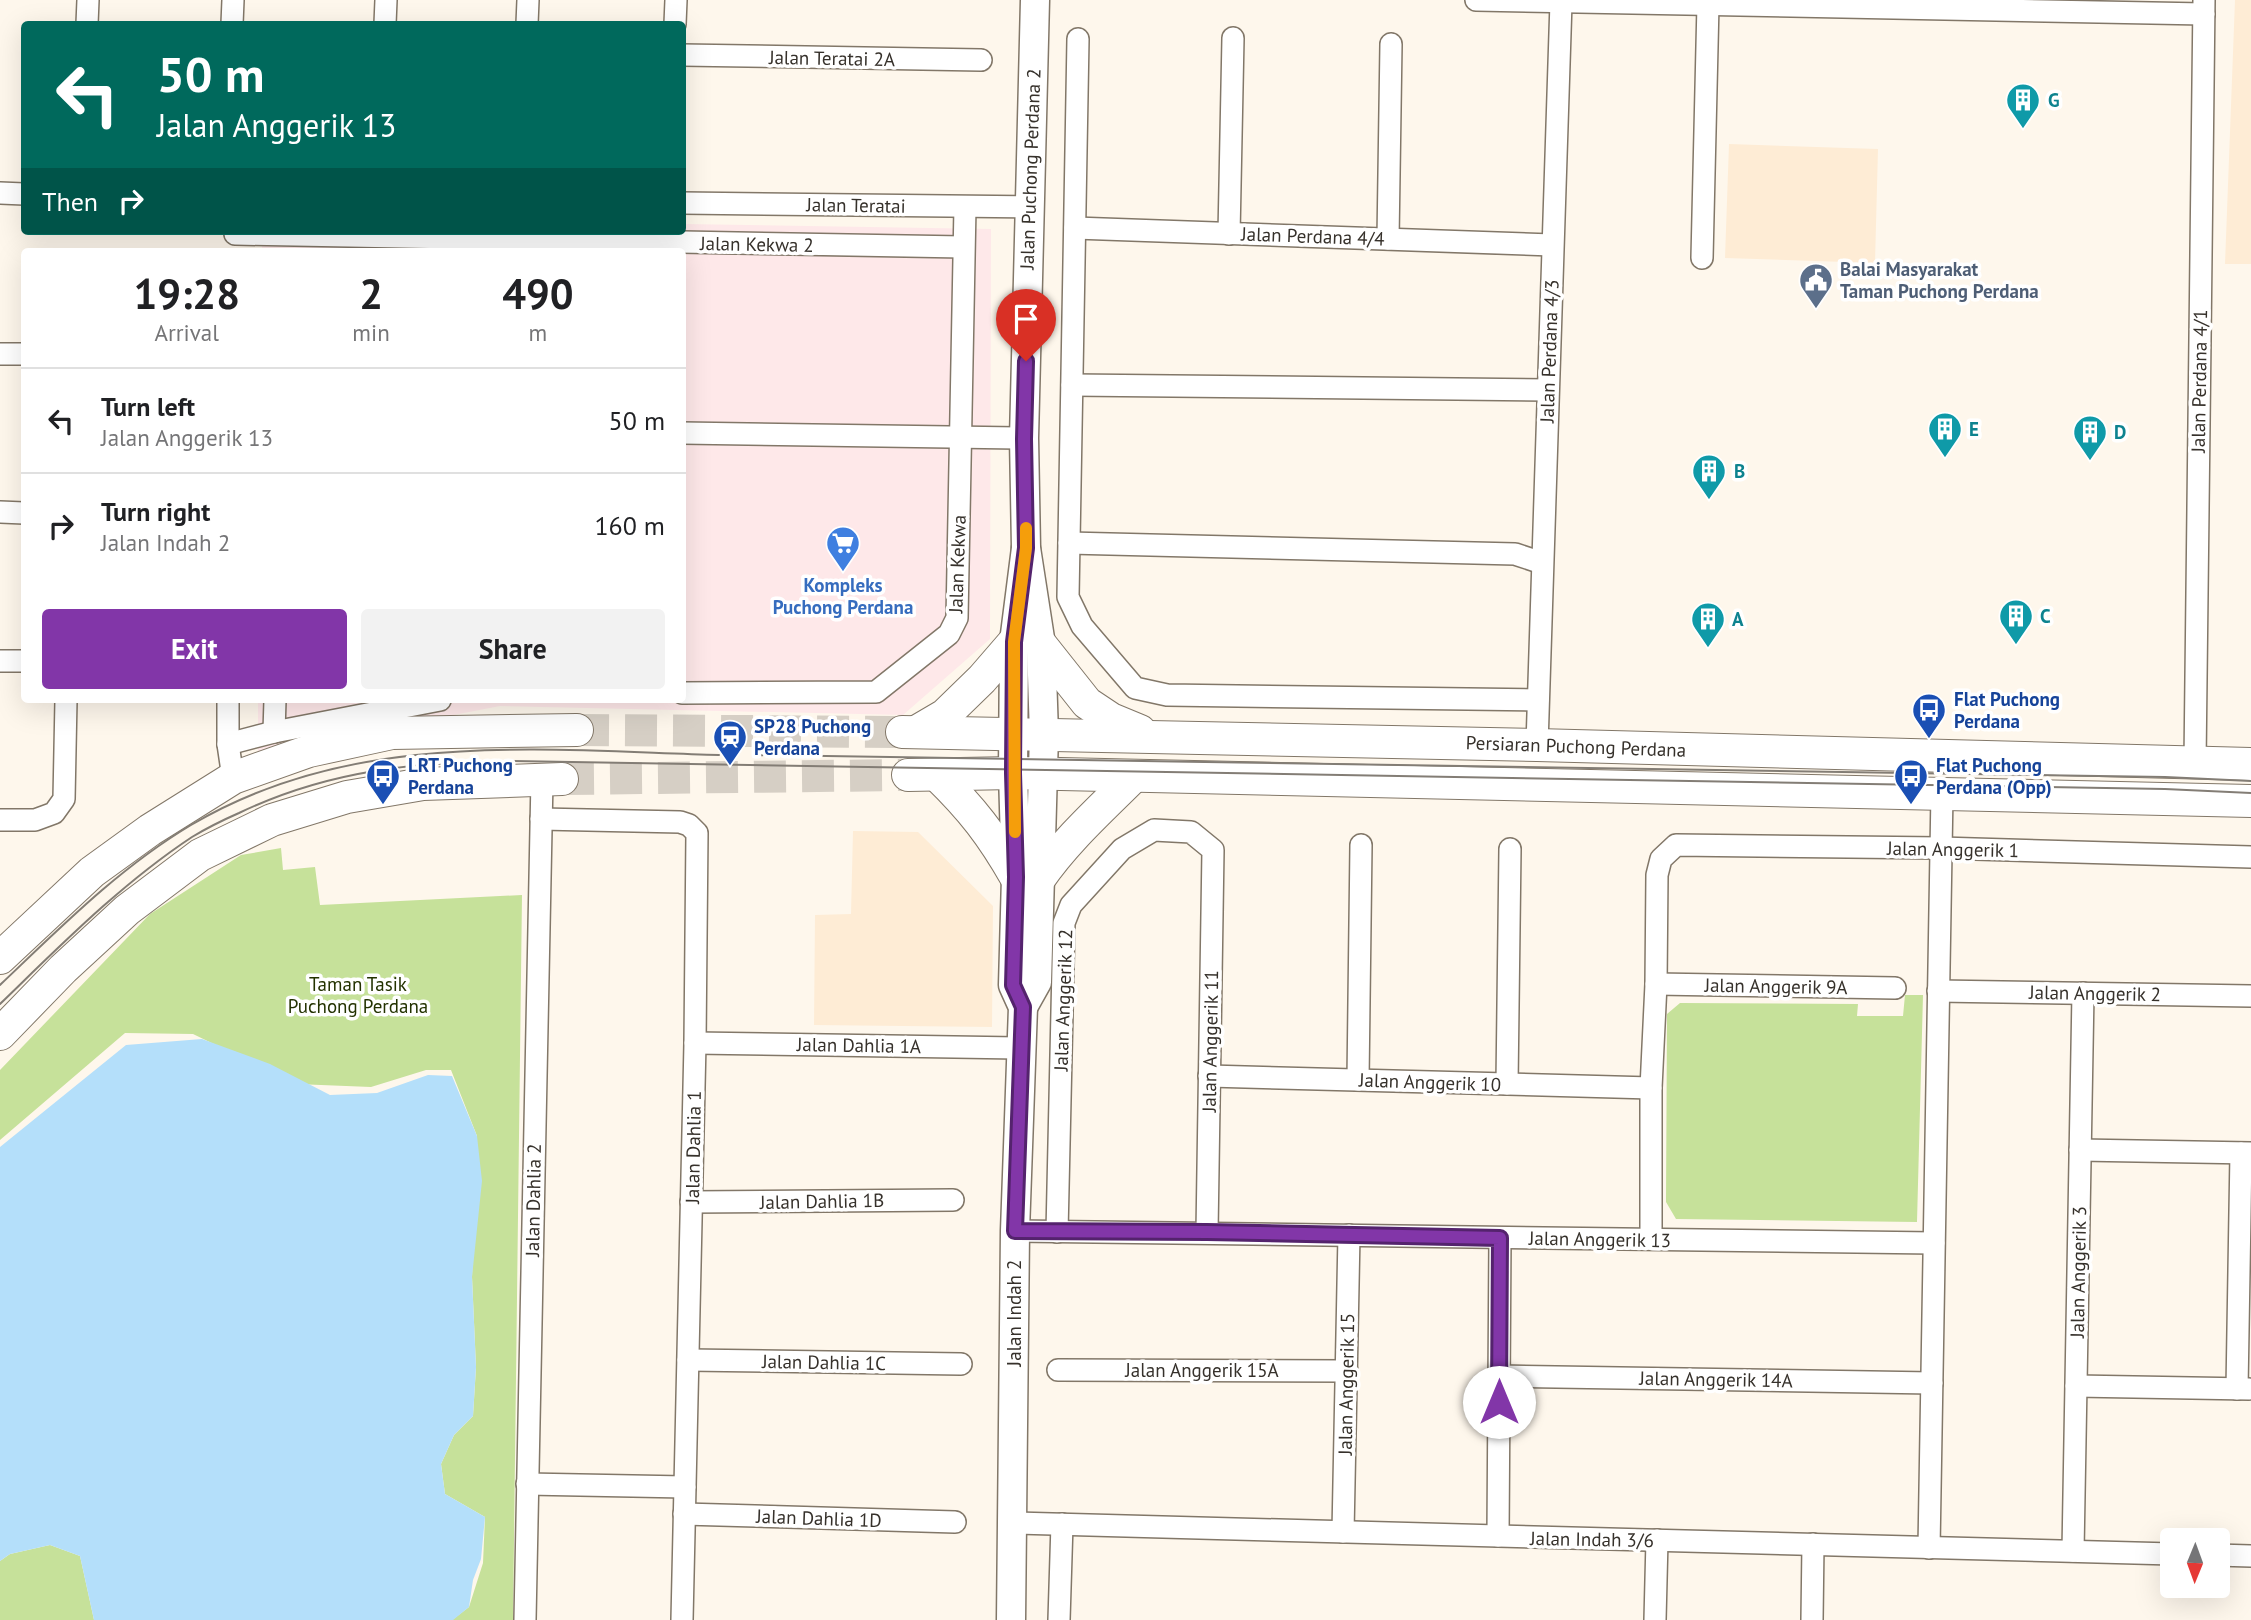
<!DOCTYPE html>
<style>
:root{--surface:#fff;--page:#f2f2f2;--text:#202124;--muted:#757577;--line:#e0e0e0;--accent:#8236a8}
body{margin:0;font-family:"PT Sans",sans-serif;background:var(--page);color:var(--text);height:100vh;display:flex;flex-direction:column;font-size:26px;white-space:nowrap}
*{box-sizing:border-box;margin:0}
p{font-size:23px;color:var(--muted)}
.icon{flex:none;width:38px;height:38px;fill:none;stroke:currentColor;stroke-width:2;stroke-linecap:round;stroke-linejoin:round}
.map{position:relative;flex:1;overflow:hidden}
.panel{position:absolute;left:21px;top:248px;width:665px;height:455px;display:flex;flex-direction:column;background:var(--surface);border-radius:7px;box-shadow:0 7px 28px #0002}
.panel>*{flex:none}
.banner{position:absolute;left:21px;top:21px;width:665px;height:214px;border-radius:7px;box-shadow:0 7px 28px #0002;background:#00695c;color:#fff;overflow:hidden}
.needle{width:46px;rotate:181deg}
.tools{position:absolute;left:2160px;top:1528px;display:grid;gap:14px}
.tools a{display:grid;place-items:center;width:70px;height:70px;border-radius:7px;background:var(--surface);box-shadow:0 7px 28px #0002;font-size:35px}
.pin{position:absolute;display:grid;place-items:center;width:60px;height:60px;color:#fff;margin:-72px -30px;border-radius:50% 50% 50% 0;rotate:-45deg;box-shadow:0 0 7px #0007}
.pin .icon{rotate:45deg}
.me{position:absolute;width:77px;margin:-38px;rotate:0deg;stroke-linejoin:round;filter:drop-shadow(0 0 5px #0008)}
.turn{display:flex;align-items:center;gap:24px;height:147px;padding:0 21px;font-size:32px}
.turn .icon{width:91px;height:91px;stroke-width:2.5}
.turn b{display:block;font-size:49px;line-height:60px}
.then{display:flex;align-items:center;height:66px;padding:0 21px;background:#0003;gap:14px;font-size:26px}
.eta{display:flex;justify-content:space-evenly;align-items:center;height:119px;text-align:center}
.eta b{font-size:42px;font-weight:700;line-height:49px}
.button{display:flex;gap:14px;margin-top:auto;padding:14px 21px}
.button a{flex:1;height:80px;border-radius:7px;background:var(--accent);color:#fff;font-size:28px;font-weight:700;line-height:80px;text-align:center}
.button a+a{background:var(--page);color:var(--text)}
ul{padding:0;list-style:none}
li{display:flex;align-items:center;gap:21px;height:105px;padding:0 21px;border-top:2px solid var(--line)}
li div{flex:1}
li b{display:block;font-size:26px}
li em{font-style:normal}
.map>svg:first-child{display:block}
</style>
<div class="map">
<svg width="2251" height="1620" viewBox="0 0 2251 1620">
<rect width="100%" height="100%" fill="#fef7ec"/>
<path fill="#fee8e9" d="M683,224l308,5 -1,410 -87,76 -403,-9 -242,47v-53h424v-448h-420v-21h420z"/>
<g fill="#feecd5">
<path d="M2235,0h16v264h-26z"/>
<path d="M1729,144l149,5 -3,114 -150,-5z"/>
<path d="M853,831l65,1 75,74 -1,121 -178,-2 1,-110 36,-1z"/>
</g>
<g fill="#c6e19a">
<path d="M281,848l2,22 32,-3 5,38 202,-10 -9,725h-61l17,-13 14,-44 2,-46 -40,-23 -4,-30 13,-29 19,-19 3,-49 -4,-90 5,-141 -26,-66h-25l-55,17 -75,-3 -103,-50 -68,-1 -125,107v-70l150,-156 91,-59z"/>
<path d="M1905,995h18l-6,227 -241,-3 -10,-17 1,-188 13,-11 178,1 -1,12h46z"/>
<path d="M50,1545l30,11 14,64h-94v-59l10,-7z"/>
</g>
<path fill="#b4dffa" d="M202,1039l68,25 60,31 47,-2 51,-18 24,1 25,60 5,45 -10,96 4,90 -3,49 -19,19 -13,29 4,30 40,23 -4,42 -8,21 -4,27 -16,13h-359l-14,-64 -30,-11 -40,9 -10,7v-414l126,-102z"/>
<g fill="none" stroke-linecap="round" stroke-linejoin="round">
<g stroke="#d6cfc5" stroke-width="32" stroke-dasharray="32 16" stroke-linecap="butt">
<path d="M577,730l325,2"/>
<path d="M562,779l346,-4"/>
</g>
<g stroke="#827768" stroke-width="24">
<g id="minor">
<path d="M1476,0l728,14"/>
<path d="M87,24l1,-24"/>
<path d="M232,24l1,-24"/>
<path d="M385,24l1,-24"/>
<path d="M527,24l1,-24"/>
<path d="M675,24l1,-24"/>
<path d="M1078,39l-10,558 14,29 53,62 32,7 371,5"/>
<path d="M682,55l299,5"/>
<path d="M0,193l24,1"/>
<path d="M682,203l347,4"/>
<path d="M1075,228l477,17"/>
<path d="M235,234l728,13"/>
<path d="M1229,234l4,-196"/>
<path d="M1388,239l3,-195"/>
<path d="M1702,258l6,-254"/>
<path d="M0,354h24"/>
<path d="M1072,385l476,5"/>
<path d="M682,433l342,5"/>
<path d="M0,512l24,1"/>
<path d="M1069,543l446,11 27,9"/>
<path d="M0,661h24"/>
<path d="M682,693l194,-1 73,-58 8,-16 8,-411"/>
<path d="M228,700v44l5,34"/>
<path d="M274,732l1,-32"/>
<path d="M228,744l46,-12 166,-32"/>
<path d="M1537,745l24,-743"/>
<path d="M2195,763l9,-763"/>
<path d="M541,819l139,3 9,3 8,8 -2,210 -13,577"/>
<path d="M0,820h35l19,-7 10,-14 2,-99"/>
<path d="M1656,984l239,4"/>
<path d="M1938,991l313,5"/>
<path d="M695,1043l327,5"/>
<path d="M1209,1076l442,12"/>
<path d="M1358,1080l3,-235"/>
<path d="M1507,1084l3,-235"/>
<path d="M2080,1150l171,3"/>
<path d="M691,1202l262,-2"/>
<path d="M1015,1231l919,12"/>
<path d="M1057,1232l7,-309 7,-18 51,-56 32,-19 37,2 22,18 -6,382"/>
<path d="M1651,1239v-151l5,-104 1,-109 4,-16 15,-14 265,3 310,9"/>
<path d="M688,1360l273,4"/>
<path d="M1058,1370l289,1"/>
<path d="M1500,1376l432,7"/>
<path d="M2076,1386l173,3"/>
<path d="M2237,1389l4,-236"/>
<path d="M527,1484l158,3"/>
<path d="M684,1514l271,8"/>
<path d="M1013,1523l1159,31"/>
<path d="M1343,1532l6,-297"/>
<path d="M1498,1536l2,-298"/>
<path d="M1929,1548l13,-755"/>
<path d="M2073,1551l10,-558"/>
<path d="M2217,1555l34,1"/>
<path d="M525,1620l17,-841"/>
<path d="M1059,1620l3,-96"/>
<path d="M1655,1620l2,-80"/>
<path d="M1812,1620l1,-76"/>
</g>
</g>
<g stroke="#827768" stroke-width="31">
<g id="tertiary">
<path d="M1023,1007l14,-25 7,-248 -3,-89 -15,-97 -2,-110 11,-438"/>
<path d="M1011,1620l4,-389 8,-224 -10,-22 3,-108 -3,-104 1,-131 12,-94"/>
</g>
</g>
<g stroke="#827768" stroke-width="34">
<g id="secondary">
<path d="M1041,645l46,58 24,16 29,12"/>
<path d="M902,732l635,13 714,19"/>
<path d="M916,732l29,-17 37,-36 32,-37"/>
<path d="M908,775l105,-2 1238,28"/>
<path d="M937,775c35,34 55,60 79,102"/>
<path d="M1039,879c27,-39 62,-70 95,-103"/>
<path d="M0,958l92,-86 58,-42 83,-52 76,-27 83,-18 185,-3"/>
<path d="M0,1034l63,-65 64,-59 73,-55 72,-35 75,-23 76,-13 139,-5"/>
</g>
</g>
<use href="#minor" stroke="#fff" stroke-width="21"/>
<use href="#tertiary" stroke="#fff" stroke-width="28"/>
<use href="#secondary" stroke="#fff" stroke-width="32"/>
<g stroke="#837d75" stroke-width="2">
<path d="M754,755l1411,22 86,4"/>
<path d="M0,985c60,-57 119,-117 191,-160 162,-96 347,-75 528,-70"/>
<path d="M0,1004c61,-59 121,-120 192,-167 15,-9 31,-17 47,-24 90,-43 176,-51 274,-52l1652,28 86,4"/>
</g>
</g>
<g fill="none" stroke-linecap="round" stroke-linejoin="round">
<g stroke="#54236d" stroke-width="18">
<path id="route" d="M1026,361l-2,78 2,109 -12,94 -1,131 3,104 -3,108 10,22 -8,224 192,1 293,6 -1,164"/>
</g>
<use href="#route" stroke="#8236a8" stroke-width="12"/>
<path stroke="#f59e0b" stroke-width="12" d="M1015,832l-1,-190 12,-94v-20"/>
</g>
<defs>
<g id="building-pin" transform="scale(1.75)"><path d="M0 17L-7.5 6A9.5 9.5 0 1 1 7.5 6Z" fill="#0f9aa8" stroke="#fff"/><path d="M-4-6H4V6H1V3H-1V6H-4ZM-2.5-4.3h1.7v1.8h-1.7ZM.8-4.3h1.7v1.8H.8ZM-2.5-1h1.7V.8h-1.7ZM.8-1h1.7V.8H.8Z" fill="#fff"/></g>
<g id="civic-pin" transform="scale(1.75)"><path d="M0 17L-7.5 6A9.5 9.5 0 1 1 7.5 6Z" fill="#5c6f8a" stroke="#fff"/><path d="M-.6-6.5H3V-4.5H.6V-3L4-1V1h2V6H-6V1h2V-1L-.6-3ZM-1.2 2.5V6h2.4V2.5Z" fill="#fff"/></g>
<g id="supermarket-pin" transform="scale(1.75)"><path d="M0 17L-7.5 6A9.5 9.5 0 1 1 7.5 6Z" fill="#3f7fe0" stroke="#fff"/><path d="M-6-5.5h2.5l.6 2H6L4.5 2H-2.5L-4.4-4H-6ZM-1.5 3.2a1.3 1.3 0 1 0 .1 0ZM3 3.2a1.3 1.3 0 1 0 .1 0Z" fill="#fff"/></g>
<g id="bus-pin" transform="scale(1.75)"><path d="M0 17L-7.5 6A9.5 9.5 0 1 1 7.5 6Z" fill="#1a4fb4" stroke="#fff"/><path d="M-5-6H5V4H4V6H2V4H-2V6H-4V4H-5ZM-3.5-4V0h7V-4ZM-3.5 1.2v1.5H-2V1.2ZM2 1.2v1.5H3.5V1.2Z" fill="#fff"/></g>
<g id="station-pin" transform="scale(1.75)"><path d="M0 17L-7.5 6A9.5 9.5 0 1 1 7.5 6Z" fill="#1a4fb4" stroke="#fff"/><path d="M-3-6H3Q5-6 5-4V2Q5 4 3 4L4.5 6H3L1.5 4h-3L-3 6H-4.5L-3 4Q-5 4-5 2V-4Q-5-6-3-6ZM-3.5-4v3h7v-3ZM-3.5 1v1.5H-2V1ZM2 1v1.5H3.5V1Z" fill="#fff"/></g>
</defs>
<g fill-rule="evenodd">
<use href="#building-pin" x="2023" y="100"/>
<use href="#civic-pin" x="1816" y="280"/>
<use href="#building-pin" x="1945" y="429"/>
<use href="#building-pin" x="2090" y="432"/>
<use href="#building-pin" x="1709" y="471"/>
<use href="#supermarket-pin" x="843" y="543"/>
<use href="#building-pin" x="2016" y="616"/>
<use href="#building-pin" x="1708" y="619"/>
<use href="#bus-pin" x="1929" y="710"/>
<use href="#station-pin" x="730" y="737"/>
<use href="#bus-pin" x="383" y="776"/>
<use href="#bus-pin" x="1911" y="776"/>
</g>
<g text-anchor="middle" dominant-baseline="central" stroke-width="7" stroke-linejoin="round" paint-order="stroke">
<g font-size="19" fill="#36312b" stroke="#fff">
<text transform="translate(832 58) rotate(1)">Jalan Teratai 2A</text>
<text transform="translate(1030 169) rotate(-88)">Jalan Puchong Perdana 2</text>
<text transform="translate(856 205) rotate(1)">Jalan Teratai</text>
<text transform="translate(1313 236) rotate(2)">Jalan Perdana 4/4</text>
<text transform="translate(757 244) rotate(1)">Jalan Kekwa 2</text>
<text transform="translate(1549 351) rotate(-88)">Jalan Perdana 4/3</text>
<text transform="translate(2199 381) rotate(-89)">Jalan Perdana 4/1</text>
<text transform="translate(957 564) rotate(-88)">Jalan Kekwa</text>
<text transform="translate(1576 746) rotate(2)">Persiaran Puchong Perdana</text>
<text transform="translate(1953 849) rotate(1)">Jalan Anggerik 1</text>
<text transform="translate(1776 986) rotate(1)">Jalan Anggerik 9A</text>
<text transform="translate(2095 993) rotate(1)">Jalan Anggerik 2</text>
<text transform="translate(1063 1000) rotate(-88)">Jalan Anggerik 12</text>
<text transform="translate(1210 1041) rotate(-89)">Jalan Anggerik 11</text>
<text transform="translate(859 1045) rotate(1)">Jalan Dahlia 1A</text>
<text transform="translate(1430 1082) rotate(2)">Jalan Anggerik 10</text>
<text transform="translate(693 1147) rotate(-89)">Jalan Dahlia 1</text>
<text transform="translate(533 1200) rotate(-89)">Jalan Dahlia 2</text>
<text transform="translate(822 1201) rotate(-1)">Jalan Dahlia 1B</text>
<text transform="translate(1600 1239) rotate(1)">Jalan Anggerik 13</text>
<text transform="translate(2078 1272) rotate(-89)">Jalan Anggerik 3</text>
<text transform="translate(1014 1313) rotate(-90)">Jalan Indah 2</text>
<text transform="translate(824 1362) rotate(1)">Jalan Dahlia 1C</text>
<text x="1202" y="1370">Jalan Anggerik 15A</text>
<text transform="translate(1716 1379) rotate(1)">Jalan Anggerik 14A</text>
<text transform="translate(1346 1384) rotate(-89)">Jalan Anggerik 15</text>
<text transform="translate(819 1518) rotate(2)">Jalan Dahlia 1D</text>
<text transform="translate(1592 1539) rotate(1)">Jalan Indah 3/6</text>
</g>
<g font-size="19" font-weight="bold" fill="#0d838f" stroke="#fff" text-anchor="start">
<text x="2048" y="100">G</text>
<text x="1969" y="429">E</text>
<text x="2114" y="432">D</text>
<text x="1734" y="471">B</text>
<text x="2040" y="616">C</text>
<text x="1732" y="619">A</text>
</g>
<g font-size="19" font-weight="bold" fill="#4e5e75" stroke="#fff" text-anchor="start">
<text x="1840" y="269">Balai Masyarakat<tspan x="1840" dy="22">Taman Puchong Perdana</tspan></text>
</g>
<g font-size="19" font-weight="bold" fill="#366cbe" stroke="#fff">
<text x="843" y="585">Kompleks<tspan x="843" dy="22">Puchong Perdana</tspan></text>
</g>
<g font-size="19" font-weight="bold" fill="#164399" stroke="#fff" text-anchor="start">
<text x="1954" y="699">Flat Puchong<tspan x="1954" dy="22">Perdana</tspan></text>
<text x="754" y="726">SP28 Puchong<tspan x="754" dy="22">Perdana</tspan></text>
<text x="408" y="765">LRT Puchong<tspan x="408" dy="22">Perdana</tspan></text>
<text x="1936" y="765">Flat Puchong<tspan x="1936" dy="22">Perdana (Opp)</tspan></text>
</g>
<g font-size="19" fill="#233200" stroke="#fff">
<text x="358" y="984">Taman Tasik<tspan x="358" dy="22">Puchong Perdana</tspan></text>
</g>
</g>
</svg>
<div class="tools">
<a><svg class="needle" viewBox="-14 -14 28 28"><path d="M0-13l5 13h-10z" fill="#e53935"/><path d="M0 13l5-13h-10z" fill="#757577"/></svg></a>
</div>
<div class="pin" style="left:1026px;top:361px;background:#d93025"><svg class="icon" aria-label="arrive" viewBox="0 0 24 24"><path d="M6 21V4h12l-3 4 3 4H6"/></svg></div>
<svg class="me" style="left:1499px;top:1402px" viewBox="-20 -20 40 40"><circle r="19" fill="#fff"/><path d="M0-13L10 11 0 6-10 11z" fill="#8236a8"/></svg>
<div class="banner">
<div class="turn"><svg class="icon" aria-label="left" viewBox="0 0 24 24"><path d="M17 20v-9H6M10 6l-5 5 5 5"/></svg><div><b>50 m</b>Jalan Anggerik 13</div></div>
<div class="then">Then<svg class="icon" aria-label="right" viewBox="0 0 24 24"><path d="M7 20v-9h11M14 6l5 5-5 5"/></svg></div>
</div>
<section class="panel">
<div class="eta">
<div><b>19:28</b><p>Arrival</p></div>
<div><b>2</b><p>min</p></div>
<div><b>490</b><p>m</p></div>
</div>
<ul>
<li><svg class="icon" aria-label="left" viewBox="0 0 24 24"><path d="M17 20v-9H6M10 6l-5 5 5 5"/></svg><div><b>Turn left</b><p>Jalan Anggerik 13</p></div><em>50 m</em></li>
<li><svg class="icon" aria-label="right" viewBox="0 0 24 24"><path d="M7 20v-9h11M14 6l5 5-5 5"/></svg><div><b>Turn right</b><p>Jalan Indah 2</p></div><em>160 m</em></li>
</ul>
<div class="button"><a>Exit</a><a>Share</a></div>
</section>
</div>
